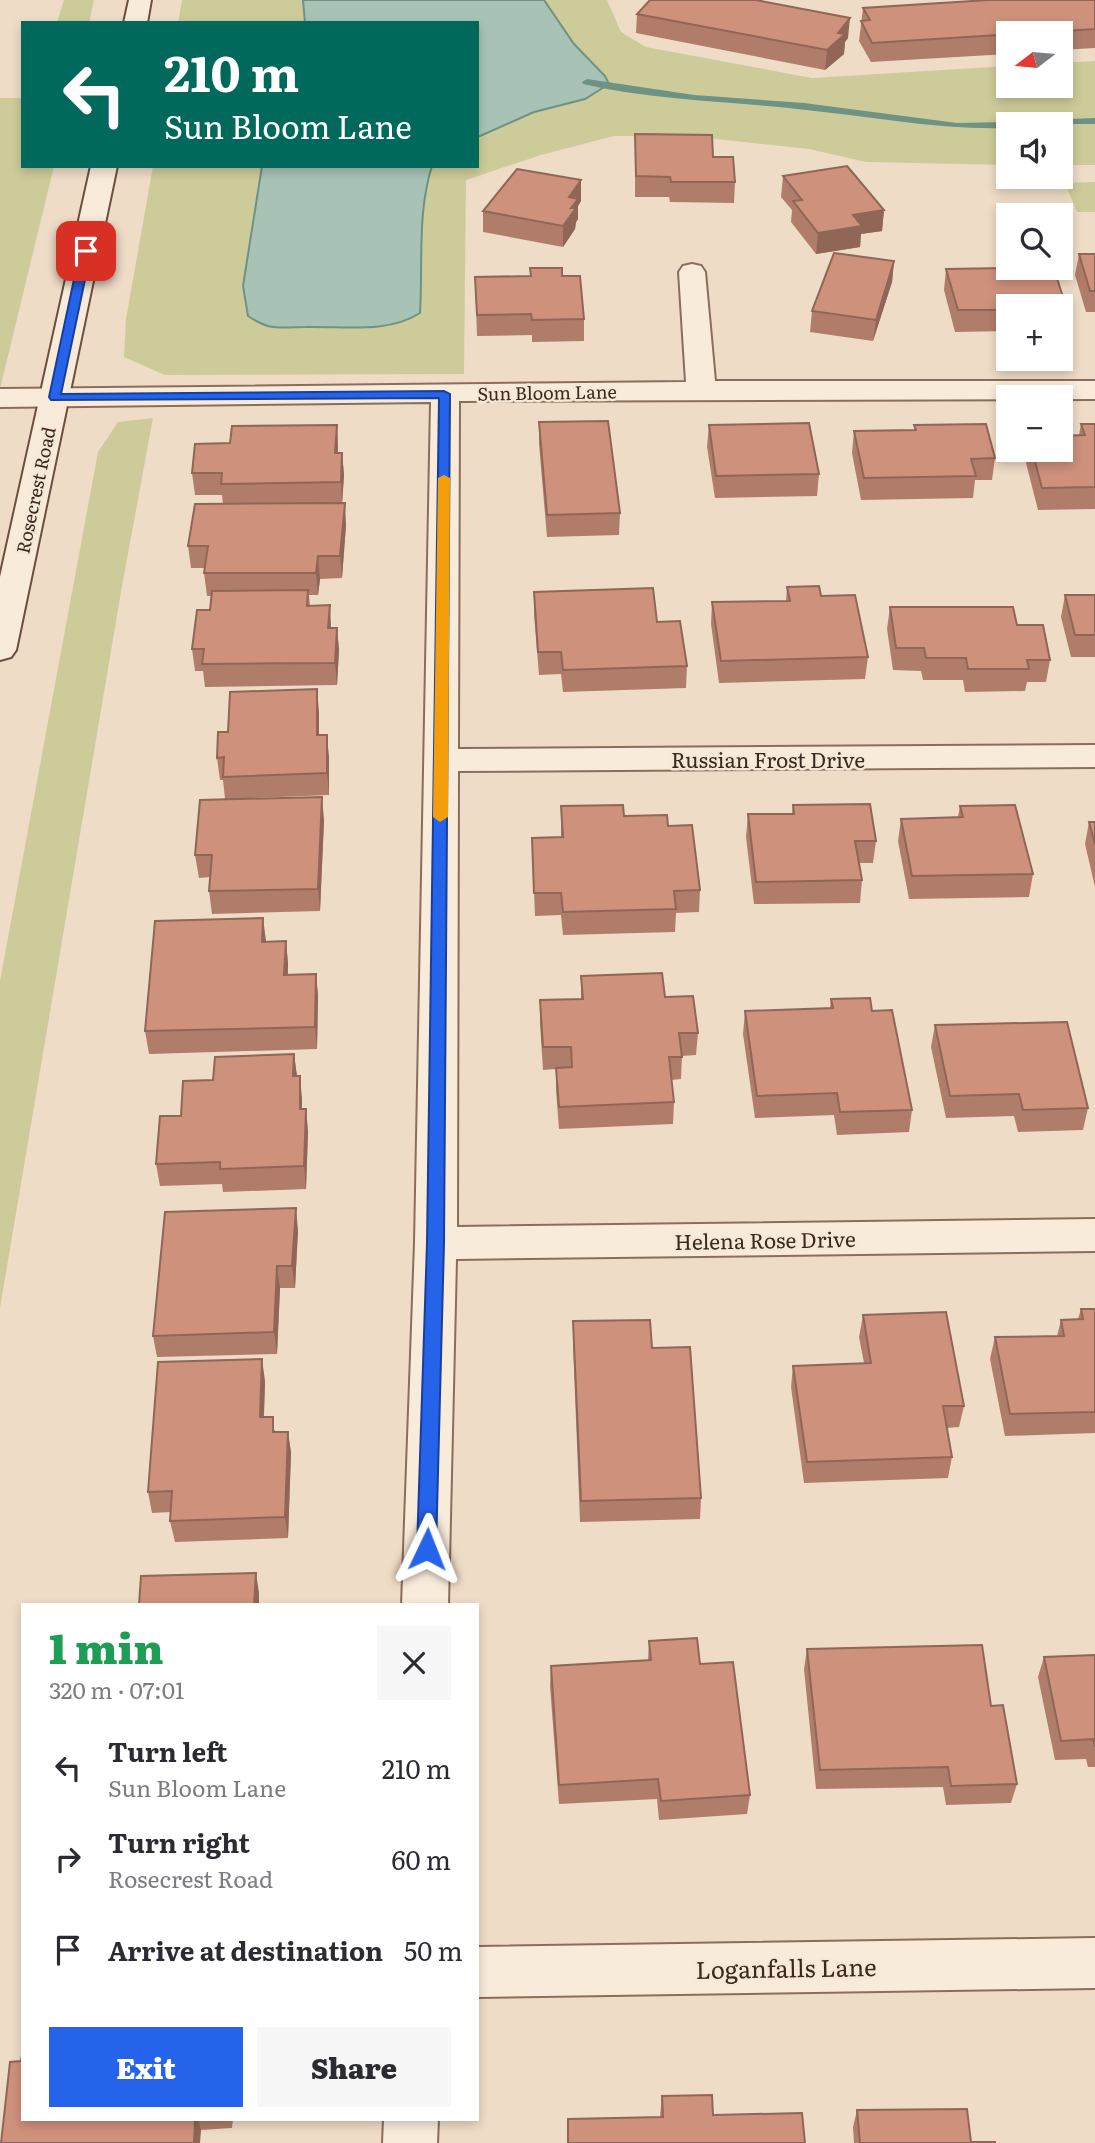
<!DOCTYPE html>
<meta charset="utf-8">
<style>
:root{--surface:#fff;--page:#f7f7f7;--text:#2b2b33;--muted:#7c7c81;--accent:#2563eb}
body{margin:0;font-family:Literata,serif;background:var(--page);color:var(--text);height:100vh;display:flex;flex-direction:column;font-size:26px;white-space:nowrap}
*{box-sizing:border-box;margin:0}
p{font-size:23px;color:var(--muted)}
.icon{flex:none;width:38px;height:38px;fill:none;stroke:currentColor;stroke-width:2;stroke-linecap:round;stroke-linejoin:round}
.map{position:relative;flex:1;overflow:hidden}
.drawer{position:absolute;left:21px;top:1603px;width:458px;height:518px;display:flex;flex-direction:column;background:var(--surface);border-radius:0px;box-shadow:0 4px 10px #0003}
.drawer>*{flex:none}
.banner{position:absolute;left:21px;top:21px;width:458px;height:147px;border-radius:0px;box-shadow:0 4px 10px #0003;background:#00695c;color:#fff;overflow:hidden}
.needle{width:46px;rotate:254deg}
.tools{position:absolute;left:996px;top:21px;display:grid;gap:14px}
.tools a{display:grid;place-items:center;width:77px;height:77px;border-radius:0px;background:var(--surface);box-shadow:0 4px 10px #0003;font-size:35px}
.pin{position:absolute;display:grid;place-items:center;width:60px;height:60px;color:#fff;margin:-30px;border-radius:14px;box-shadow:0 4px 10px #0006}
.me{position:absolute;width:77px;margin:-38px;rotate:2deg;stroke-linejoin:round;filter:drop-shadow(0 0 5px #0008)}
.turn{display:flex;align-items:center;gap:24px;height:147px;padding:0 28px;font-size:32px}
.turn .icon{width:91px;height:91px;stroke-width:2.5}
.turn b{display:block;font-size:49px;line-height:60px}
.round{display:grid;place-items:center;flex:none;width:74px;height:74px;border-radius:0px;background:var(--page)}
.headline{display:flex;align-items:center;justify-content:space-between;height:119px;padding:0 28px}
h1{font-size:42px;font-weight:800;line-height:52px;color:#1e9e55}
.primary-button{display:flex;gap:14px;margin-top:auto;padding:14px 28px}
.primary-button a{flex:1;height:80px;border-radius:0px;background:var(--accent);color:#fff;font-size:28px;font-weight:800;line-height:80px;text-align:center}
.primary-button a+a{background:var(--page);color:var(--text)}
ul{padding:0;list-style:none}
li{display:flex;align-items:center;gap:21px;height:91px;padding:0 28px}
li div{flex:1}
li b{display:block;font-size:26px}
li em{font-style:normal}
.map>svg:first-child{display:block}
</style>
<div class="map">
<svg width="1095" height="2143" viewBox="0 0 1095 2143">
<rect width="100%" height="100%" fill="#efdcc6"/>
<g fill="#cecb9a">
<path d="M64,0h30l-5,23h-32z"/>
<path d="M182,0h425l14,32 25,15 166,31 196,-12v20h52l1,-23 34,-2v104h-34l-1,-41h-52v41l-142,-3 -57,-13 -121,-13h-74l-73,19 -75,25 -2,194 -299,1 -41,-18 2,-38 27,-153h325v-143h-300z"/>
<path d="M0,98h23v68h31l-54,223z"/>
<path d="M1095,182v30h-18l-12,-29z"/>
<path d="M153,418l-31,168 -122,722v-327l98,-529 20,-30z"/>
</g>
<g fill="#a8c3b6" stroke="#6e9283" stroke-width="2">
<path d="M303,0h241l30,44 31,32 4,8 -24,15 -51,13 -56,25v-114h-173z"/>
<path d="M262,166h170c-15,47 -9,98 -12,147 -33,21 -76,13 -114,14 -12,0 -26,2 -38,-1 -7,-2 -14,-6 -20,-10l-5,-30z"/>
</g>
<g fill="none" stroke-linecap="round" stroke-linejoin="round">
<g fill="#6e9283" fill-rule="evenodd">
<path d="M587,79l107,16 110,8 153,20 51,-1 5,2h-5v4c-69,2 -133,-11 -202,-18 -74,-9 -149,-9 -223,-26l-1,-2z"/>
<path d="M1095,118v6h-80l6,-3z"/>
</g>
<g stroke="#8b6d5b" stroke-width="4">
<g id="minor">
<path d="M692,264l9,2 4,6 10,109h380v18l-636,2 -1,348 637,-4v22l-637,4 -1,456 638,-8v32l-639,8 -8,346h-46l13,-362 16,-841 -431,5v-18l686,-7 -7,-110 4,-6z"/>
<path d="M1095,1938v50l-617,9v-50z"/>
<path d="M384,2119h54l-1,24h-54z"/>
</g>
</g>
<g stroke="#6d4e3e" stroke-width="4">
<g id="secondary">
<path d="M129,0h22l-4,23h-23z"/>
<path d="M91,166h26l-101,484 -5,7 -11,3v-83z"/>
</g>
</g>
<use href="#minor" fill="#f9ebda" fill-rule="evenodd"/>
<use href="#secondary" fill="#f9ebda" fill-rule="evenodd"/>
</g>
<g fill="#b17d6b">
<path d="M1095,0v48l-35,2v-17h-52v21l-137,8 -12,-21 4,-33z"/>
<path d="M637,14l211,24 -3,4 -1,12 -19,16 -189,-37z"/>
<path d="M635,134l78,23 22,25 -1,21 -64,-1 -1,-5h-34z"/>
<path d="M783,176l101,34 -2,21 -21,3 -1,13 -44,7 -25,-32 1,-12 -11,-13z"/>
<path d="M581,201l-3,5v13l-2,3 -1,7 -12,18 -80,-15v-21z"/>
<path d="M1079,254h16v58h-9l-11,-37z"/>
<path d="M894,261l-2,21 -19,59 -63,-9 2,-21z"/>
<path d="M1006,263l29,9 34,44 -4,21h-5v-31h-52v25l-53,1 -11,-42 2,-21 59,-1z"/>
<path d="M530,268l32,8 22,43v22l-52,1v-7l-55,1 -2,-59 55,-1z"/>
<path d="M539,422l81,91 -1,22 -72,2 -8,-93z"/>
<path d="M1081,424h14v85l-57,1 -12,-47 2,-13h32l19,-15z"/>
<path d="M337,425l1,28h4l2,22 -2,28 4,22 -4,53 -22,1 -2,16h-9l1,11 21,22h6l2,22 -2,35 -132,2 -2,-16h-8l-3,-22 18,-39 1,-14h-4l-3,-23 1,-5h-14l-3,-22 35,-42 -1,-9h-27l-3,-22 38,-30z"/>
<path d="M709,425l110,49 -2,22 -102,2 -8,-51z"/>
<path d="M914,425l81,33 -3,22h-17l-2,18 -112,2 -9,-47 2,-22 60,-1z"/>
<path d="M787,587l81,70 -3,22 -146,4 -8,-59 1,-22 74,-1z"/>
<path d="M534,592l123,30 30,44 -1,22 -123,4 -2,-18 -22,1 -5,-61z"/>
<path d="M1065,595h30v62h-24l-10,-40z"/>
<path d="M890,607l127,18 33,35 -4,22h-19l-2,9 -60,1 -2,-12h-40l-2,-9 -28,-1 -6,-41z"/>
<path d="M319,712v23l10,22v38l-104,4 -2,-19h-3l-3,-22 11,-26z"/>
<path d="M793,805l83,36 -3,22h-14l3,17 -2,23 -106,1 -8,-67 2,-23h44z"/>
<path d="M561,806l63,10 44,10 32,64 -1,22 -23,1 -1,19 -112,3 -2,-20 -26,1 -3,-78 29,-1z"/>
<path d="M960,806l73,68 -4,23 -120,2 -11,-58 3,-22 57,-2z"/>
<path d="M324,820l-4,91 -108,3 -3,-23 1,-14 -11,1 -4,-23z"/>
<path d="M1089,822h6v65l-10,-43z"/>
<path d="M286,941l2,23v11l28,-1 2,22 -1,53 -168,5 -4,-23 121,-89z"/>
<path d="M581,976l84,21 33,36 -2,22 -14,1 -1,23 -10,1 3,22 -1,22 -114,5 -3,-39v-21l-13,1 -3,-47v-23l41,-1z"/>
<path d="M831,999l41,12 40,99 -3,22 -72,3 -3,-20 -79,3 -12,-84 2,-23 85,-3z"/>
<path d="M935,1025l153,83 -5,22 -65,2 -4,-16 -68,2 -15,-71z"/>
<path d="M294,1054l3,22 5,23v10h4l2,23 -2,57 -83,3 -1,-8 -62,2 -4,-22 25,-48 32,-36z"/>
<path d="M298,1230l-3,58h-15l-3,66 -120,3 -4,-21z"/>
<path d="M1081,1309h14v124l-90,3 -15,-77 5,-22 62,-1 4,-16 17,-1z"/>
<path d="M863,1315l101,91 -5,21 -12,1 5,29 -4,21 -144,5 -13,-96 2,-21 71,-3 -5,-26z"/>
<path d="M573,1321l79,27 49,150 -1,21 -120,3 -7,-179z"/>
<path d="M265,1381l-1,36 12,15h12l3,21 -3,85 -113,4 -5,-21 1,-9 -19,1 -4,-21z"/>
<path d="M649,1641l51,23 50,131 -3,19 -88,6 -2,-21 -98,5 -9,-118 1,-20 97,-5z"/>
<path d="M807,1649l184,57 26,78 -6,19 -65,2 -3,-18 -127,2 -12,-120z"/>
<path d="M1095,1655v112h-7l-2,-8 -31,1 -17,-83 6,-20z"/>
<path d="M662,2096l51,19 92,28h-238l1,-24 92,-2z"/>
<path d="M857,2110l114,32 24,1h-141l-1,-16z"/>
<path d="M23,2119h210l-1,9 -31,2z"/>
</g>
<g fill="#906657">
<path d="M850,18l-2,20 -3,4 -1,12 -19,16 2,-20 11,-17z"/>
<path d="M581,180v21l-3,5v13l-2,3 -1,7 -12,18v-21l6,-29z"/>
<path d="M884,210l-2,21 -21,3 -1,13 -44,7 2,-21 35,-18z"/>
<path d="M894,261l-2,21 -19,59 3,-21z"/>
<path d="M337,425l1,21 -1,28 -2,-21z"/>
<path d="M342,453l2,22 -2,29 -1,-22z"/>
<path d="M345,503l1,22 -4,53 -2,-22z"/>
<path d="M318,556l2,23 -2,16 -2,-22z"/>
<path d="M330,605l1,22 -1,24 -2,-23z"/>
<path d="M337,628l2,22 -2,35 -2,-22z"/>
<path d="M317,689l2,23v45l-2,-22z"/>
<path d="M327,735l2,22v38l-2,-22z"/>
<path d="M322,797l2,23 -4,91 -2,-22z"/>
<path d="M263,918l3,23 -1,23 -3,-22z"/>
<path d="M286,941l2,23 -1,33 -3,-22z"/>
<path d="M316,974l2,22 -1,53 -2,-22z"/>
<path d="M294,1054l3,23 -4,-1z"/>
<path d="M300,1076l2,23v33l-2,-23z"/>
<path d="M306,1109l2,23 -2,57 -2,-23z"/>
<path d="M296,1208l2,22 -3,58 -3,-22z"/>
<path d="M277,1266l3,22 -3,66 -3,-22z"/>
<path d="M262,1359l3,22 -2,57 -3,-21z"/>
<path d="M288,1432l3,21 -3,85 -3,-21z"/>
<path d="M256,1573l3,20v12h-5z"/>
<path d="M195,2119h3l3,11 -1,13h-6z"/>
</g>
<g fill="#ce917c" stroke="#906657" stroke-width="2">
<path d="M650,0h106l94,18 -12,15 7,1 -18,16 -190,-36z"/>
<path d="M988,0h107v29l-223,14 -11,-22 9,-1 -7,-12z"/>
<path d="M635,134l77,1 1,22h20l2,25h-64l-1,-5 -34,-1z"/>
<path d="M847,166l37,44 -31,5 9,11 -44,7 -25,-32 9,-1 -19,-24z"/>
<path d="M517,169l64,11 -12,17 9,2 -7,9h5l-13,18 -80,-15z"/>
<path d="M834,253l60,8 -18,59 -64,-9z"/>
<path d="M1079,254h16v37h-5z"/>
<path d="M1006,263h2v5h26l1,4h20l14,44h-9v-10h-52v4h-50l-12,-41 61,-1z"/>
<path d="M530,268h32v8h18l4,43 -52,1 -1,-6 -54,1 -2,-38 56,-1z"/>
<path d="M608,421l12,92 -73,2 -8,-93z"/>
<path d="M809,423l10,51 -103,2 -7,-51z"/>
<path d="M986,424l9,34 -24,1 5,17 -112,2 -10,-47 62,-1 -2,-5z"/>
<path d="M1081,424h14v63l-53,1 -10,-38h28v-14l25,-1z"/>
<path d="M337,425l-2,28h7l-1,29 -120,2 1,-11h-30l3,-29 35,-1 2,-17z"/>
<path d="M345,503l-5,53h-22l-2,17h-112l4,-27h-20l7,-42z"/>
<path d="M819,586l2,10 34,-1 13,62 -147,4 -9,-59 78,-1 -3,-14z"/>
<path d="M653,588l4,34 23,-1 7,45 -124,4 -2,-18h-23l-4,-60z"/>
<path d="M308,590l-1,16 23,-1 -2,23h9l-2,35 -133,1 2,-15h-12l5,-39h13l2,-19z"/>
<path d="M1065,595h30v40h-20z"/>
<path d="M890,607h123l4,18h26l7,35h-23l2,9h-61l-2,-11h-40l-2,-10h-28z"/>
<path d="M317,689v46h10v38l-104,4 1,-20 -7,1 1,-26h10l2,-40z"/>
<path d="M322,797l-4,92 -109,2 3,-36h-17l5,-55z"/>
<path d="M870,804l6,37h-21l7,39 -106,2 -8,-68h46l-1,-9z"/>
<path d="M623,805l1,11 43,-1 1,11 24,-1 8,65 -26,1 2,18 -113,3 -2,-19h-27l-2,-55 31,-1 -2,-31z"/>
<path d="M1015,805l18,69 -121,2 -11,-57 62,-2 -3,-11z"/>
<path d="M1089,822h6v22z"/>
<path d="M263,918l-1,24 24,-1 -2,34 32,-1 -1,53 -170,4 10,-110z"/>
<path d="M662,973l3,24 28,-1 5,37h-19l3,24h-13l5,45 -115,5 -3,-39 16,-1 -1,-20h-28l-3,-47 43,-1 -2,-23z"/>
<path d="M870,998l2,13 20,-1 20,100 -72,2 -3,-19 -80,3 -12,-85 88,-3 -2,-9z"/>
<path d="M1067,1022l21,86 -65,2 -4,-16 -69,2 -15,-71z"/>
<path d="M294,1054l-1,22h7v33h6l-2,57 -84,3v-7l-64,2 4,-48h21l2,-35 30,-1 2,-23z"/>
<path d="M296,1208l-4,58h-15l-3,66 -121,4 12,-124z"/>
<path d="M1081,1309h14v103l-85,2 -15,-77 69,-1 -3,-16 22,-1z"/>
<path d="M946,1312l18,94h-21l9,51 -145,5 -14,-96 78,-3 -8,-48z"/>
<path d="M650,1320l2,28 38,-1 11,151 -120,3 -8,-180z"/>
<path d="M262,1359l-2,58h13v15h15l-3,85 -115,4 2,-30 -24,1 10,-130z"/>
<path d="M256,1573l-2,32h-115l2,-29z"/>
<path d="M697,1638l3,26 33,-2 17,133 -89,6 -3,-22 -99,6 -8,-119 100,-6 -2,-19z"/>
<path d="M982,1645l9,61 12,-1 14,79 -66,2 -3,-19 -128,3 -13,-121z"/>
<path d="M1095,1655v92l-2,-8 -32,2 -17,-84z"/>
<path d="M23,2050v69h172l-1,24h-193l9,-81 11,-1z"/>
<path d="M712,2095l1,20 89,-2 3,30h-237v-24l95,-2 -1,-21z"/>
<path d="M967,2109l4,33h24v1h-135l-3,-33z"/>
</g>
<path fill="#2563eb" stroke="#184099" stroke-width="2" d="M86,248l5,3 -30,143 383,-3 6,3 -6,849 -8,306 -3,6 -6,2 -7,-2 -3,-6 10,-306 12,-845 -388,2 -2,-3 31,-146z"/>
<path fill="#f59e0b" d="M444,475l6,3 -2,339 -8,5 -7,-5 5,-339z"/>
<g text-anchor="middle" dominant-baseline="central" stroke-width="5" stroke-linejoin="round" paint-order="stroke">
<g font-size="18" fill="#3b281f" stroke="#f6e8d6">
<text transform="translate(547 392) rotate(-1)">Sun Bloom Lane</text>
<text transform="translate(35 490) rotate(-78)">Rosecrest Road</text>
</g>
<g font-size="21" fill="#3b281f" stroke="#f6e8d6">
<text x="768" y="758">Russian Frost Drive</text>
<text transform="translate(765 1239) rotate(-1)">Helena Rose Drive</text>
</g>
<g font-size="24" fill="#3b281f" stroke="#f6e8d6">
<text transform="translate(786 1967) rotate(-1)">Loganfalls Lane</text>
</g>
</g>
</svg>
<div class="tools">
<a><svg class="needle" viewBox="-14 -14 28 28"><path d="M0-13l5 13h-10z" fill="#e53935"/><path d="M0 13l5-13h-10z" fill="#7c7c81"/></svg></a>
<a><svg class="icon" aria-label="sound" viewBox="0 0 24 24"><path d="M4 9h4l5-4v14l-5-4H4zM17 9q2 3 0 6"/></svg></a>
<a><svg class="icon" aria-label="search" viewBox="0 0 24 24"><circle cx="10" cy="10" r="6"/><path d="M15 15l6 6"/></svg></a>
<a>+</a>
<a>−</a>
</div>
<div class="pin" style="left:86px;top:251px;background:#d93025"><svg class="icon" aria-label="arrive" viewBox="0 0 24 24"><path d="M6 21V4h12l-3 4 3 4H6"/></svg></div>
<svg class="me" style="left:427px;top:1549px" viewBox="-20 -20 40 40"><path d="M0-17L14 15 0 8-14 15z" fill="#2563eb" stroke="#fff" stroke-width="4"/></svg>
<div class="banner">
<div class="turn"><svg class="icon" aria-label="left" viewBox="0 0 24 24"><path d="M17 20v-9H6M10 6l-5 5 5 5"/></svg><div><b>210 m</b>Sun Bloom Lane</div></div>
</div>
<section class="drawer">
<div class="headline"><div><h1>1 min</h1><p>320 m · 07:01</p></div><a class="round"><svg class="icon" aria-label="close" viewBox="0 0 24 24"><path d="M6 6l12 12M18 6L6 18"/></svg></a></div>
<ul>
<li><svg class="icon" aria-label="left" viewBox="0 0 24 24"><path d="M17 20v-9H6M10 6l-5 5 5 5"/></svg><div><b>Turn left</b><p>Sun Bloom Lane</p></div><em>210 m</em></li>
<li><svg class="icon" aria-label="right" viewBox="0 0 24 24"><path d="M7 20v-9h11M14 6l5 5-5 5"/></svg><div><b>Turn right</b><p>Rosecrest Road</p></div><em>60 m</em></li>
<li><svg class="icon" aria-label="arrive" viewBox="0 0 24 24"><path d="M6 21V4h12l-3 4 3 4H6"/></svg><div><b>Arrive at destination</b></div><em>50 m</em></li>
</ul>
<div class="primary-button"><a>Exit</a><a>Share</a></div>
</section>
</div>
